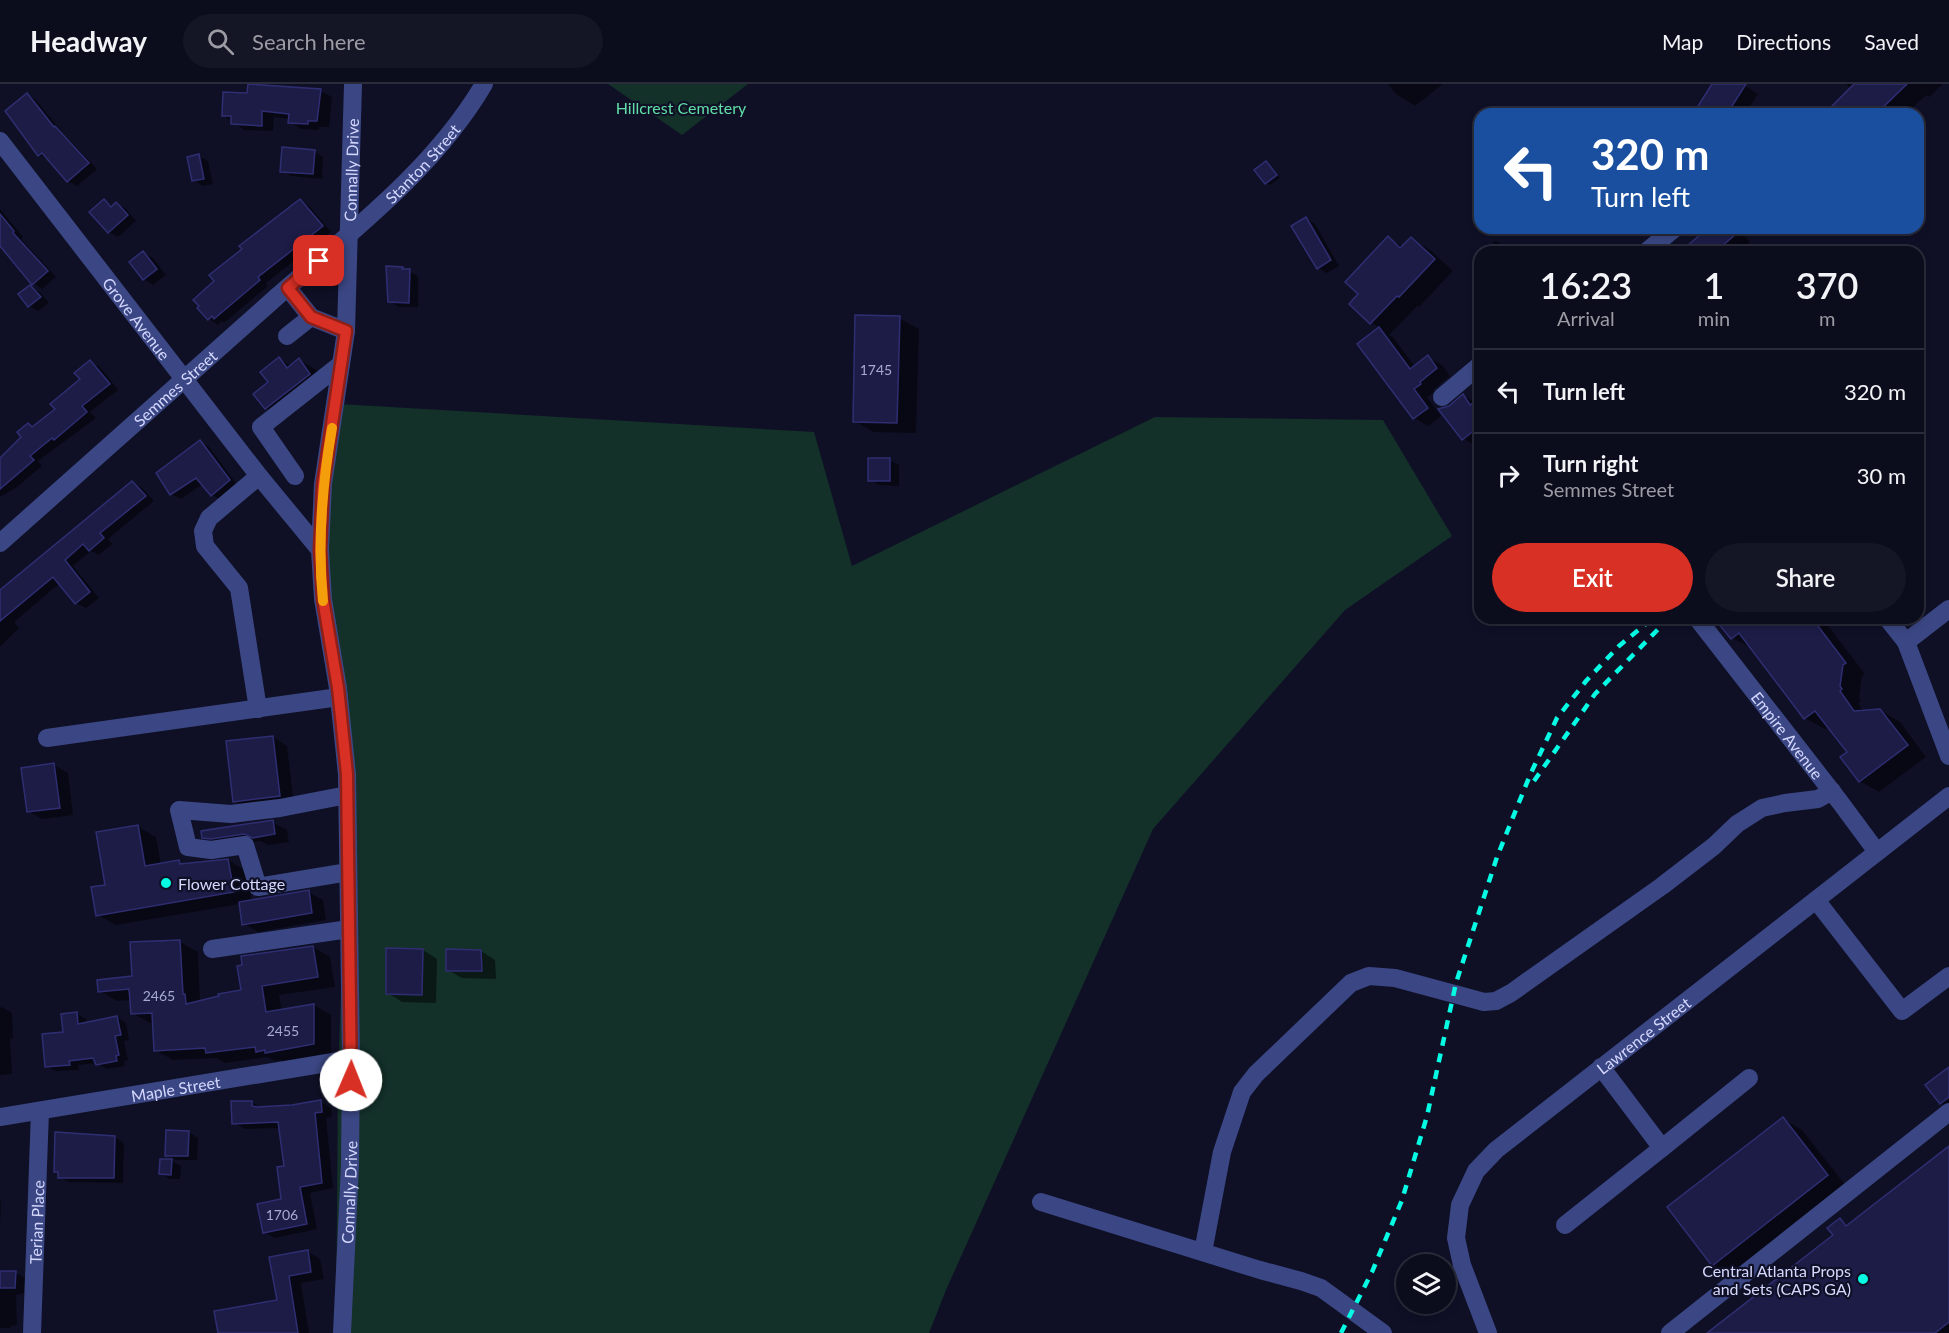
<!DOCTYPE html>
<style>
:root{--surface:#0b0c1c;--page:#141525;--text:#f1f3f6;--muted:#9a9ba3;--line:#2b2c3b;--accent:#d93025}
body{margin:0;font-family:Lato,sans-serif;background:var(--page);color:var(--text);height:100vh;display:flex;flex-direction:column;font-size:22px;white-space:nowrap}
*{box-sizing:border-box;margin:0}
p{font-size:20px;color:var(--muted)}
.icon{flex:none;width:33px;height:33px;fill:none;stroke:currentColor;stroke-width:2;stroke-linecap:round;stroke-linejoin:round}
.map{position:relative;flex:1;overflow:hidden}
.sheet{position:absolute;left:1474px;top:162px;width:450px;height:378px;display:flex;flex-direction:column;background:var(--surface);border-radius:18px;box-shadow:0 3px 9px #0003,0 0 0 2px var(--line)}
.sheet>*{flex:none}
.guide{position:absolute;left:1474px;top:24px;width:450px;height:126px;border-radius:18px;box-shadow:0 3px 9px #0003,0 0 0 2px var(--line);background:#1a4fa0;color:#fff;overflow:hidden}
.buttons{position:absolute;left:1396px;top:1170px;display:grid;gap:12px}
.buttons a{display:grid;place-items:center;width:60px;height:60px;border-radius:50%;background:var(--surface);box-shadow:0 3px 9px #0003,0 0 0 2px var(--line);font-size:30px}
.pin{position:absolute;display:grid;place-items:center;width:51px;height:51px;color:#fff;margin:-26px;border-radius:12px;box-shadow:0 3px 9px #0006}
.me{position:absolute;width:66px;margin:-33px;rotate:1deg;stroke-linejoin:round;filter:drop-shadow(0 0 4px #0008)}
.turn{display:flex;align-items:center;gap:21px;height:126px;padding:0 18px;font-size:27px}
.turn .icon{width:78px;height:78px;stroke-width:2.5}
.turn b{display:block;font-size:42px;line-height:51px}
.eta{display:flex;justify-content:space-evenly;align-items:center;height:102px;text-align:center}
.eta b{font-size:36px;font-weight:600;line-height:42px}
.action{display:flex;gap:12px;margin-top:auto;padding:12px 18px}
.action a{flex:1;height:69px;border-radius:36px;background:var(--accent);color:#fff;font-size:24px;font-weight:600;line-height:69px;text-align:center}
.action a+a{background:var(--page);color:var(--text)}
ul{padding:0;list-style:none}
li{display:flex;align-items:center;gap:18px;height:84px;padding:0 18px;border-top:2px solid var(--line)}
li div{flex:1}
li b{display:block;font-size:22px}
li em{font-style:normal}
header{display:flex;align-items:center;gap:36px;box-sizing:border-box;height:84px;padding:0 30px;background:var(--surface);border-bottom:2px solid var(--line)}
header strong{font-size:28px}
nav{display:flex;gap:33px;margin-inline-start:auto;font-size:21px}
.search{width:420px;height:54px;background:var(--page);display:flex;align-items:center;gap:15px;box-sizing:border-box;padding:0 21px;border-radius:33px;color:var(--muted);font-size:22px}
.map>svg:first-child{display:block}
</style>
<header>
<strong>Headway</strong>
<div class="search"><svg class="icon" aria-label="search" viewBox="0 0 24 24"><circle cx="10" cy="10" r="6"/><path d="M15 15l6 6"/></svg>Search here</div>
<nav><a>Map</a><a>Directions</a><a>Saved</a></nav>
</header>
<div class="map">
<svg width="1949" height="1249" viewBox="0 0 1949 1249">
<rect width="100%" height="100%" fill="#0f1026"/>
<g fill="#133029">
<path d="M608,0h140l-66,51z"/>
<path d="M339,320l475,28 38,134 303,-149 228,3 69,116 -107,74 -192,219 -207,461 -17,43h-593l2,-256 10,-281 -36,-257z"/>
</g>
<g fill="#0007">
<path d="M1388,0h55l-28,22 -19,-12z"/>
<path d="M1714,0h28l16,10 -13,20h-48z"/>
<path d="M1846,0h97l-14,13 -3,-2 -20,19h-80l25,-25z"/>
<path d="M321,7l11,6 -3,30h-10v3l-18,-1 -11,-7v-3l-16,-2 -1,14 -29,-1 -21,-15 26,-21z"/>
<path d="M27,10l9,6 25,31 36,38 -20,17 -9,-5 -19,-21 -10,-5 -32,-44z"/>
<path d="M314,67l9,6 -1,22 -31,-3 -9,-5z"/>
<path d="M199,72l9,5 5,23 -10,2 -9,-6z"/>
<path d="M1266,79l14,15 -10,7 -4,-2z"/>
<path d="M300,116l9,6 22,26 -65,51 2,3 -44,37 -3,-2 -3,4 -9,-6 -10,-11z"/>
<path d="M104,117l10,5 2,-2 10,5 10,12 -18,16 -9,-5z"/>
<path d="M0,125l23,28 -2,2 35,38 -14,12 -9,-6 -33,-39z"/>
<path d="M1306,134l9,6 24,42 -12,7 -9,-5z"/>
<path d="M1582,144h17l-5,8z"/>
<path d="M1710,144h28l12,14 -11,10h-57z"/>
<path d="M1389,154l14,9 8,-8 19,11 23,21 -34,36 -2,-1 -28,29 4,2 22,30 13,-10 14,8 8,11 -17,14 1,2 -7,5 14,19 -13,10 -14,-8 -55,-74 21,-16 -9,-6 -11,-28z"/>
<path d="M1495,157l9,5 9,6h-19l-4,-3z"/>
<path d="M144,169l9,5 13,17 -13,10 -9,-6z"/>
<path d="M402,184l16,8v31h-19l-9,-6v-17z"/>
<path d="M31,203l9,5 9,11 -11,8 -9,-5z"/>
<path d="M899,234l20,11 -3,104 -42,-1 -20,-11z"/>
<path d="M279,275l12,7 8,-6 19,11 11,14 -43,34 -20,-11 -11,-14 15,-12z"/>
<path d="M90,278l10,5 18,23 -28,22 6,6 -58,43 4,5 -26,22 -16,9v-38l23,-22 5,-12 5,3 24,-19 25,-29z"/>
<path d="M1463,312l17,8v40l-3,3 -14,-9 -14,-31z"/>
<path d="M200,358l9,5 29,39 -17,14 -9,-5 -9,-11 -22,15 -10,-5z"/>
<path d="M889,376l10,5v21l-20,-1 -9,-5z"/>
<path d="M133,399l9,5 12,13 -46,38 4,5 -13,11 -8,-4 -18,15 26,32 -13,10 -10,-5 -16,-20 -46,39 5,6 -19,19v-37z"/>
<path d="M1723,534h99l43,56 -3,2 -3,22 2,3 -3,2 6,9 16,-2 20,12 26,35 -47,35 -19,-11 -11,-29 -20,-26 -4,3 -20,-11 -53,-70 -20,-10z"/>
<path d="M273,653l14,9 7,58 -45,6 -14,-9z"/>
<path d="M54,681l14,8 5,42 -31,4 -14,-8z"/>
<path d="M272,738l15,8 2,12 -20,3 -9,-4 -34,5 -8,-1 -14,-8z"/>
<path d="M137,742l19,11 5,28 18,-3 6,3 43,-5 18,11 6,30 56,-9 15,8 3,20 -68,12 -14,-8 -4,-20 -124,21 -18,-10 9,-29z"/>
<path d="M180,858l18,10 2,50 43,-11 70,-44 17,10 5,30 -56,8 3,16 32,-6 17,10v39l-47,8 -4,-2 -5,1 -7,-4 -43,6 -8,-5 -44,2 -18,-10 -1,-27h-4l-18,-10 -1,-13 -14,1 -17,-10 33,-14 -1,-34z"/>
<path d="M388,866h35l14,9 -1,44 -34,-1 -14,-9z"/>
<path d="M481,867l14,9 1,19 -34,-1 -14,-8z"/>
<path d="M2,923l10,6 1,26 -3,-1 2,36 -12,1v-67z"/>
<path d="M77,930l9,5 1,4 30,-6 9,6 3,17 -5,1 4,19 -4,1 1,5 -18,3 -10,-6 -19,2 1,5 -23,1 -10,-5z"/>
<path d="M1949,985v39l-8,-5z"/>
<path d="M251,1018l11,6 30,-2 28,-4 11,6 1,9 -6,1 7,70 -23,5 7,36 -42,9 -11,-6 19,-32 3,-33 -6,-39 -35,1 -11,-6z"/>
<path d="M1783,1035l19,11 45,57 -115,89 -19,-12z"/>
<path d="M189,1048l9,6 -1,22h-21l-9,-5z"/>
<path d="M115,1053l9,6 -1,40 -54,-1 -10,-5v-4l-3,-2z"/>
<path d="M1949,1063v186h-239l125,-97 5,-16 9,5z"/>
<path d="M172,1077l9,5 -1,13h-10l-10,-6z"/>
<path d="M0,1112l1,8 -1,21z"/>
<path d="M307,1167l13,8 4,20 -23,4 8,50h-90l59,-32 -7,-43z"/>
<path d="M0,1186h10l15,8 -1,15 -8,2 1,30 -6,1v2h-11z"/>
</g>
<g fill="#1c1c47" stroke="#2f2e72" stroke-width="1.5">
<path d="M248,0l73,5 -4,32h-9v3l-20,-1 1,-9 -27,-3v15l-31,-2v-8h-9l1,-24 24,1z"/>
<path d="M1712,0h34l-14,22 12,8h-51z"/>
<path d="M1854,0h53l-31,30h-52z"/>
<path d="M27,9l27,34 1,-1 34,37 -22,19 -25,-29 -4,3 -33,-45z"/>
<path d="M282,63l33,3 -2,24 -33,-2z"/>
<path d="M199,70l5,25 -12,2 -5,-24z"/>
<path d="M1266,77l11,14 -12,9 -11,-14z"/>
<path d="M104,115l7,8 5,-5 12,13 -20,18 -19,-21z"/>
<path d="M300,115l23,27 -65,51 2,3 -46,39 -2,-3 -4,4 -11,-12 2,-2 -6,-6 21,-19 -5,-6 33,-26 -3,-3z"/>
<path d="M0,130l14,17 -1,2 35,38 -16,14 -32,-39z"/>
<path d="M1306,133l25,43 -14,9 -26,-43z"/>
<path d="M1708,144h35l-28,24h-35z"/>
<path d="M1388,152l12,12 11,-11 24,22 -36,38 -2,-1 -27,28 -21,-20 9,-10 -13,-12z"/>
<path d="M143,167l14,18 -14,11 -14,-18z"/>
<path d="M386,182l17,1 -1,2h8l-1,34 -21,-1z"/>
<path d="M30,201l11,12 -13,10 -10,-13z"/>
<path d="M855,231l45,1 -3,107 -44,-1z"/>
<path d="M1379,243l31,42 18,-14 9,13 -17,14 1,2 -7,5 14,19 -15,11 -56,-75z"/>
<path d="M279,273l8,11 12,-10 11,16 -45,35 -12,-15 15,-12 -8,-10z"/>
<path d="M90,276l20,24 -28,22 5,6 -33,28 -2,-2 -22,18 4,4 -34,29v-31l21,-21 -4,-5 11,-9 4,4 23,-18 -5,-5 30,-25 -6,-6z"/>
<path d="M1463,310l7,11 10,-7v28l-18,14 -24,-31 11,-3z"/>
<path d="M200,356l30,40 -19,16 -15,-18 -26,17 -14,-22z"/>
<rect x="868" y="374" width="22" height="23"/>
<path d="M132,397l14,15 -46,37 4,5 -15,13 -6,-7 -18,16 25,32 -15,12 -22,-27 -53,44v-31z"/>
<path d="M1714,534h98l34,45 -3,2 -3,21 2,3 -2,2 14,20 26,-2 28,36 -49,37 -19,-25 7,-5 -32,-41 -11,8 -65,-86 -8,6z"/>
<path d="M273,652l7,60 -47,6 -7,-61z"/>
<path d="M54,679l6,45 -33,4 -6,-44z"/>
<path d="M273,736l2,14 -22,4 -9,-4 -33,5 -9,-1 -1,-7z"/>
<path d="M138,741l7,41 34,-6 1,4 48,-5 6,33 -138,24 -5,-29 14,-2 -9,-53z"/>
<path d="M309,806l3,23 -70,12 -3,-23z"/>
<path d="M180,856l3,54h2l1,10 33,-8 -1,-2 23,-4 -4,-24 5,-1 -1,-9 72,-10 5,31 -56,9 4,26 48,-8v40l-49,9v-3l-9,2 -1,-5 -49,6 -1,-5 -51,3 -2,-38 -21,1 -2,-25 -31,3 -1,-12 35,-4 -2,-34z"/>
<path d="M386,864l37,1 -1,46 -36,-1z"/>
<path d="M446,865l35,1 1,21h-36z"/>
<path d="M77,928l1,12 39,-8 4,19 -6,1 4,19 -3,1 1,5 -21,4 -3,-7 -24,3 1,4 -25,2 -3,-33 21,-2 -2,-18z"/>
<path d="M1949,983v30l-9,7 -15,-19z"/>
<path d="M321,1016l1,12 -7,1 7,70 -22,4 7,37 -44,9 -6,-29 24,-5 -4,-32 7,-1 -6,-44 -46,2 -1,-23h21v5l5,1 35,-2z"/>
<path d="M1783,1033l45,58 -116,91 -45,-59z"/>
<path d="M166,1046l23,1 -1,25h-23z"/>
<path d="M55,1048l60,4 -1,42h-56v-6h-4z"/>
<path d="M1949,1062v176l-14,11h-228l126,-98 -6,-7 13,-10 6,8z"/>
<path d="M160,1075h12l-1,16 -12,-1z"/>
<path d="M308,1166l3,22 -22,4 9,57h-80l-4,-22 63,-11 -8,-43z"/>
<path d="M0,1187h16l-1,17h-15z"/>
</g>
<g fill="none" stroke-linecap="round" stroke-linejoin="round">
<g stroke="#3b4784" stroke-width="18">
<path id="s1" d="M0,57l259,335 61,74"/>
<path d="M1646,168l29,-24"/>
<path d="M288,204l23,29 35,14"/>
<path d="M287,252l24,-19"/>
<path d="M1442,313l38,-32"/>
<path d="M295,392l-34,-49 80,-63"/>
<path id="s2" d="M0,459c91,-81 181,-161 272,-242 75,-66 161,-130 212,-217"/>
<path d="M1949,525l-43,33 43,114"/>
<path id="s3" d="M1697,534l143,184 37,50"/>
<path d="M1887,534l19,24"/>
<path d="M258,625l-19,-121 -34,-42 -2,-15 6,-13 50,-42"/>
<path d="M47,654l292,-41"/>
<path d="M347,711l-67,13 -49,6 -52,-4 9,37 23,3 34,-5 13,42 90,-15"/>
<path d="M1816,816l86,111 47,-35"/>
<path d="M212,865l137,-20"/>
<path d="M1601,983l61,81 87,-70"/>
<path id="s4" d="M0,1033l351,-58"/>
<path d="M1041,1118l219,68 41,11 20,7 62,45"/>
<path d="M1565,1141l97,-77"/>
<path d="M1203,1168l19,-100 20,-60 14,-18 95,-91 18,-7 26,2 89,24 12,-1 15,-8 151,-107 52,-40 23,-22 25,-16 23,-5 33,-4 14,-8"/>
<path id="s5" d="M32,1249l8,-222"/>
<path id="s6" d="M342,1249l8,-168 1,-106 -4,-285 -9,-86 -15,-89 -3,-49 3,-66 23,-153 7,-247"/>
<path id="s7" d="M1488,1249l-26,-68 -6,-27 4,-33 16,-34 20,-21 453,-354"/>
<path d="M1670,1249l279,-221"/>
</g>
<g stroke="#05fbe4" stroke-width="4.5" stroke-dasharray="9 8" stroke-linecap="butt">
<path d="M1534,697l61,-87 74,-76"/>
<path d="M1341,1249l31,-61 30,-72 25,-84 29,-133 41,-126 33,-82 27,-57 29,-37 33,-35 34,-28"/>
</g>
</g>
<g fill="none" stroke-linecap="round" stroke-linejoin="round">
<g stroke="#8d1f18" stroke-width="15">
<path id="route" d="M319,177l-31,27 23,29 35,14 -23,153 -3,66 3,49 15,89 9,86 4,306"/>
</g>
<use href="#route" stroke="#d93025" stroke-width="10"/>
<path stroke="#f59e0b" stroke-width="10" d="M323,517c-6,-58 -1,-115 9,-173"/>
</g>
<g fill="#05fbe4" stroke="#0f1026" stroke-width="2">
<circle cx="166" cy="799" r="6"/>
<circle cx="1863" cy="1195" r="6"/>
</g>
<g text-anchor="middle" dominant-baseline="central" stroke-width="4.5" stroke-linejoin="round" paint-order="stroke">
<g font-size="14" fill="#a7a9d0">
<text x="876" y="285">1745</text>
<text x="159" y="911">2465</text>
<text x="283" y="946">2455</text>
<text x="282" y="1130">1706</text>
</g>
<g font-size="16" fill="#61dea7" stroke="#0f1026">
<text x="681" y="23">Hillcrest Cemetery</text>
</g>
<g font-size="16" fill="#d5d8fe" stroke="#0f1026">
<text stroke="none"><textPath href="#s2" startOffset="568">Stanton Street</textPath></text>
<text stroke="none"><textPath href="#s6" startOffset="1167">Connally Drive</textPath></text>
<text stroke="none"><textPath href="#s1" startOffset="224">Grove Avenue</textPath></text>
<text stroke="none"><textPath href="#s2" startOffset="234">Semmes Street</textPath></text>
<text stroke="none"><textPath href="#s3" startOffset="148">Empire Avenue</textPath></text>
<text stroke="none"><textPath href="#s7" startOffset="387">Lawrence Street</textPath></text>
<text stroke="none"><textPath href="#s4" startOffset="178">Maple Street</textPath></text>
<text stroke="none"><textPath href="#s6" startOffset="141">Connally Drive</textPath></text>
<text stroke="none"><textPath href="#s5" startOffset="111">Terian Place</textPath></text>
</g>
<g font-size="16" fill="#d5d8fe" stroke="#0f1026" text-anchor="start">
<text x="178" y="799">Flower Cottage</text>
<text x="1851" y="1186" text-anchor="end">Central Atlanta Props<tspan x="1851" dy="18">and Sets (CAPS GA)</tspan></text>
</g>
</g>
</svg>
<div class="buttons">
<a><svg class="icon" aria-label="layers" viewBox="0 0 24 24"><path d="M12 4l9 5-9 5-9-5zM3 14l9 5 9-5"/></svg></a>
</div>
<div class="pin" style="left:319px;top:177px;background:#d93025"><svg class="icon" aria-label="arrive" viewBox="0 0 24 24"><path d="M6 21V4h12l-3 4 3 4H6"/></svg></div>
<svg class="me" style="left:351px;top:996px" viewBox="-20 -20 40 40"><circle r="19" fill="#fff"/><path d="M0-13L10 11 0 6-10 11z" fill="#d93025"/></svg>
<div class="guide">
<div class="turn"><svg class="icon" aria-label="left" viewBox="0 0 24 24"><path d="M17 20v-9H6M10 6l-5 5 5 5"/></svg><div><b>320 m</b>Turn left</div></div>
</div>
<section class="sheet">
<div class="eta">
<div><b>16:23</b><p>Arrival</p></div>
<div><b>1</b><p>min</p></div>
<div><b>370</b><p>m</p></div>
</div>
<ul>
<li><svg class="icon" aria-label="left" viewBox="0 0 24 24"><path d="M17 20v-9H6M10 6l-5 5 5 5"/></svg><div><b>Turn left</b></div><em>320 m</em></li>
<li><svg class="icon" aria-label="right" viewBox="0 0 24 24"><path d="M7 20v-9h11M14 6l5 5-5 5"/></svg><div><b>Turn right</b><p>Semmes Street</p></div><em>30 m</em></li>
</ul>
<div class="action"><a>Exit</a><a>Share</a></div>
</section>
</div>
